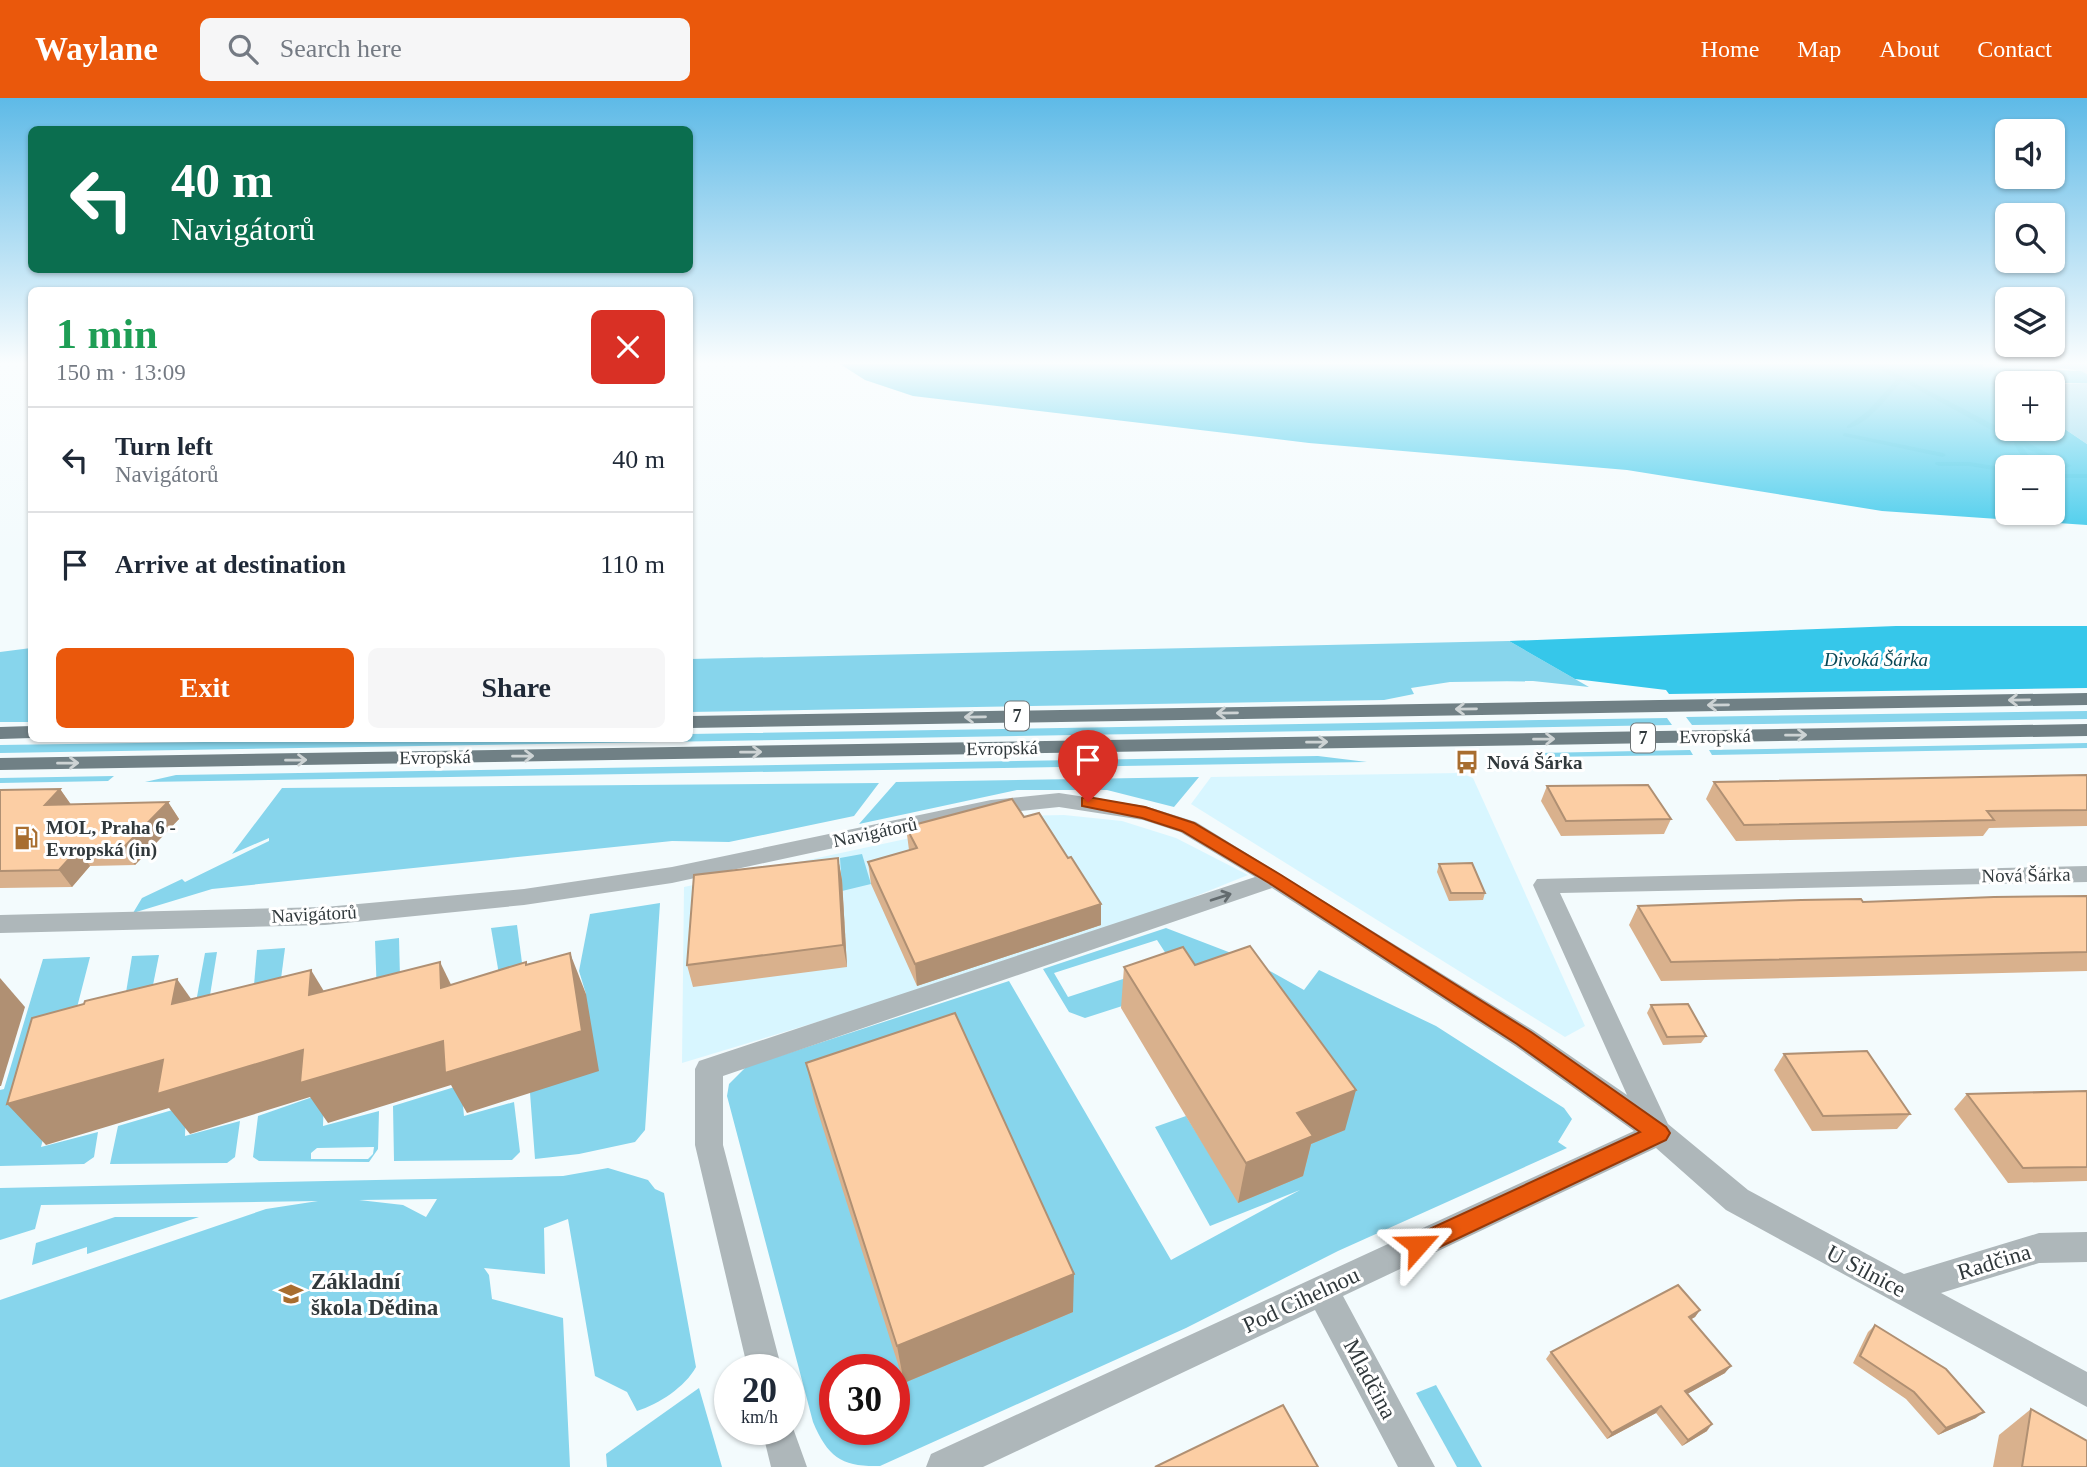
<!DOCTYPE html>
<meta charset="utf-8">
<style>
:root{--surface:#fff;--page:#f6f6f7;--text:#1f2937;--muted:#747a83;--line:#e0e1e3;--accent:#ea580c}
body{margin:0;font-family:Georgia,serif;background:var(--page);color:var(--text);height:100vh;display:flex;flex-direction:column;font-size:26px;white-space:nowrap}
*{box-sizing:border-box;margin:0}
p{font-size:23px;color:var(--muted)}
.icon{flex:none;width:38px;height:38px;fill:none;stroke:currentColor;stroke-width:2;stroke-linecap:round;stroke-linejoin:round}
.map{position:relative;flex:1;overflow:hidden}
.details{position:absolute;left:28px;top:189px;width:665px;height:455px;display:flex;flex-direction:column;background:var(--surface);border-radius:10px;box-shadow:0 2px 5px #0004}
.details>*{flex:none}
.top-card{position:absolute;left:28px;top:28px;width:665px;height:147px;border-radius:10px;box-shadow:0 2px 5px #0004;background:#0b6e4f;color:#fff;overflow:hidden}
.tools{position:absolute;left:1995px;top:21px;display:grid;gap:14px}
.tools a{display:grid;place-items:center;width:70px;height:70px;border-radius:10px;background:var(--surface);box-shadow:0 2px 5px #0004;font-size:35px}
.speed{position:absolute;left:714px;top:1256px;display:flex;gap:14px;font-size:35px;font-weight:700;text-align:center}
.speed>*{display:grid;place-content:center;width:91px;height:91px;border-radius:50%;background:var(--surface);box-shadow:0 2px 5px #0004;line-height:1}
.speed small{font-size:18px;font-weight:400}
.speed .limit{border:10px solid #d22;background:#fff;color:#111}
.pin{position:absolute;display:grid;place-items:center;width:60px;height:60px;color:#fff;margin:-72px -30px;border-radius:50% 50% 50% 0;rotate:-45deg;box-shadow:0 0 7px #0007}
.pin .icon{rotate:45deg}
.me{position:absolute;width:77px;margin:-38px;rotate:65deg;stroke-linejoin:round;filter:drop-shadow(0 0 5px #0008)}
.turn{display:flex;align-items:center;gap:24px;height:147px;padding:0 28px;font-size:32px}
.turn .icon{width:91px;height:91px;stroke-width:2.5}
.turn b{display:block;font-size:49px;line-height:60px}
.round{display:grid;place-items:center;flex:none;width:74px;height:74px;border-radius:10px;background:var(--page)}
.head{display:flex;align-items:center;justify-content:space-between;height:119px;padding:0 28px}
h1{font-size:42px;font-weight:600;line-height:52px;color:#1e9e55}
.primary-button{display:flex;gap:14px;margin-top:auto;padding:14px 28px}
.primary-button a{flex:1;height:80px;border-radius:10px;background:var(--accent);color:#fff;font-size:28px;font-weight:600;line-height:80px;text-align:center}
.primary-button a+a{background:var(--page);color:var(--text)}
ul{padding:0;list-style:none}
li{display:flex;align-items:center;gap:21px;height:105px;padding:0 28px;border-top:2px solid var(--line)}
li div{flex:1}
li b{display:block;font-size:26px}
li em{font-style:normal}
header{display:flex;align-items:center;gap:42px;box-sizing:border-box;height:98px;padding:0 35px;background:var(--accent);color:#fff}
header strong{font-size:33px}
nav{display:flex;gap:38px;margin-inline-start:auto;font-size:24px}
.search{width:490px;height:63px;background:var(--page);display:flex;align-items:center;gap:18px;box-sizing:border-box;padding:0 24px;border-radius:10px;color:var(--muted);font-size:26px}
.map>svg:first-child{display:block}
</style>
<header>
<strong>Waylane</strong>
<div class="search"><svg class="icon" aria-label="search" viewBox="0 0 24 24"><circle cx="10" cy="10" r="6"/><path d="M15 15l6 6"/></svg>Search here</div>
<nav><a>Home</a><a>Map</a><a>About</a><a>Contact</a></nav>
</header>
<div class="map">
<svg width="2087" height="1369" viewBox="0 0 2087 1369">
<rect width="100%" height="100%" fill="#f3fbfd"/>
<g fill="#d8f6ff">
<path d="M1460,675l13,5 112,248 -20,11 -374,-233 20,-27z"/>
<path d="M1064,717l58,6 54,17 72,37 -99,40 -256,84 -211,64 2,-176 328,-71z"/>
</g>
<g fill="#87d5ec" fill-rule="evenodd">
<path d="M1983,266h104v10c-28,-12 -73,-2 -104,-7z"/>
<path d="M2087,285v61l-34,-23v-37z"/>
<path d="M1509,543l80,46 -56,-6 -83,1 -39,6 3,6 -30,6 -694,12v-53z"/>
<path d="M31,550v74h-31v-70z"/>
<path d="M2087,613v8l-395,6 -6,-8z"/>
<path d="M1667,620l5,7 -1672,28v-8l418,-6 272,-1v-4z"/>
<path d="M2087,645v5l-375,7 -3,-5z"/>
<path d="M1690,652l3,5 -153,2 -2,-4z"/>
<path d="M1318,658l49,6 -1222,20 31,-7z"/>
<path d="M114,678l-6,5 -108,2v-5z"/>
<path d="M1199,679l-25,30 -67,-17h-90l-158,34 37,-42z"/>
<path d="M879,685l-25,33 -125,26 -57,-1 -460,48 -79,24 9,-15 40,-19 3,3 84,-41v-3l-37,16 50,-66z"/>
<path d="M862,756l9,30 -29,7 -2,-33z"/>
<path d="M660,805l-15,227 -10,12 -56,12 -44,5 -5,-66 56,-99 -7,-23 11,-57z"/>
<path d="M517,827l11,83 -22,7 -15,-87z"/>
<path d="M1166,830l86,33 52,29 15,-20 117,56 128,82 8,11 -14,23 9,6 -229,103 -152,77 -306,138c-37,1 -52,-8 -67,-44l-86,-326 2,-12 17,-17 263,-86 162,279 129,-70 -90,36 -55,-99 31,-11 53,86 -61,-214 -93,30 -16,-6 -26,-43zM1157,842l15,23 -104,34 -14,-24zM835,1272h59v60h-59z"/>
<path d="M399,840l2,79 -23,6 -3,-82z"/>
<path d="M285,850l-10,77 -25,7 7,-82z"/>
<path d="M217,854l-11,68 -14,4 13,-71z"/>
<path d="M159,857l-16,80 -25,6 14,-85z"/>
<path d="M90,859l-49,190 57,-15 -4,25 -10,7 -84,2v-76l4,-1 39,-130z"/>
<path d="M461,987l3,31 50,-14 6,50 -8,8 -118,1 -1,-55z"/>
<path d="M324,995l-1,33 56,-15 -1,38 -9,13 -110,-1 -6,-4 5,-41zM374,1049l-1,7 -5,5h-57v-6l6,-5z"/>
<path d="M186,1008l-1,30 55,-15 -5,36 -8,6 -117,1 8,-38z"/>
<path d="M608,1070l40,12 7,9 9,4 32,174c-11,20 -37,37 -59,44l-10,-19 -32,-16 -27,-157 -24,9 1,46 -61,-6 5,7 3,24 71,19 7,149h-570v-167l266,-91 52,-8 -277,4 -6,24 -35,11v-52l563,-12zM437,1101l-11,18 -23,-12 -44,-5z"/>
<path d="M115,1119h84l-112,37v-7l-55,18 4,-22z"/>
<path d="M1436,1287l46,82h-25l-41,-74z"/>
<path d="M699,1290l23,79h-115l-1,-13z"/>
</g>
<g fill="#36c7ea" fill-rule="evenodd">
<path d="M840,266h1143v3l98,4 6,3v9h-80l-12,4 2,4 10,4v34h46v-8l34,23v81l-205,-14 -255,-41 -318,-27 -396,-47 -48,-16zM2007,369h46v46h-46z"/>
<path d="M1896,528h191v62l-418,6 -3,-4 -91,-11 -66,-38z"/>
</g>
<g fill="none" stroke-linecap="round" stroke-linejoin="round">
<g fill="#2fc3e5" fill-rule="evenodd">
<path d="M1871,266h7l194,102 -7,2 -43,-22 13,19 -7,2 -14,-23 1,-1 -113,-62c-13,14 -36,46 -55,47v-2l21,-15 29,-32z"/>
<path d="M1845,335l98,20 3,2 -3,2 -100,-21v-2z"/>
<path d="M1936,364h33l38,6v4l-38,-6h-30l-4,-2z"/>
<rect x="2053" y="376" width="34" height="4"/>
</g>
<g fill="#aeb7ba" fill-rule="evenodd">
<path d="M1059,695l86,13 51,16 337,208 94,65 -94,-210 4,-6 550,-13v16l-527,11 108,231 80,66 156,84 135,-41 48,-1v30l-48,1 -98,30 146,79v35l-361,-197 -70,-62 -313,148 92,171h-37l-83,-157 -332,157h-57l5,-13 703,-323 -119,-85 -243,-158 -549,188v69l59,225h-34l-53,-225v-76l4,-8 556,-184 -75,-45 -37,-12 -84,-13 -68,7 -319,69 -148,22 -199,20 -325,8v-18l325,-8 199,-18 148,-22 319,-67z"/>
<path d="M789,1319l18,50h-36l-9,-37h27z"/>
</g>
<g fill="#708085" fill-rule="evenodd">
<path d="M2087,595v12l-1397,23v-12z"/>
<path d="M2087,626v12l-2087,34v-12z"/>
<path d="M32,628v12l-32,1v-12z"/>
</g>
</g>
<g fill="#d9b18d">
<path d="M2087,677v51l-98,2 -6,8 -247,5 -30,-42 8,-17z"/>
<path d="M1547,688l124,33 -7,15 -103,2 -20,-35z"/>
<path d="M60,691l11,16 97,-3 11,17 -44,46 -45,1 -18,21 -72,1v-98z"/>
<path d="M1024,719l44,41 33,46v21l-184,61 -46,-102 -3,-22 41,-12 -3,-23z"/>
<path d="M838,760l4,22 5,87 -154,20 -6,-22z"/>
<path d="M1439,766l46,29 -2,7 -34,1 -12,-29z"/>
<path d="M2087,798v75l-426,10 -32,-56 9,-19 225,-4z"/>
<path d="M1195,867l150,165 -34,14 -8,32 -65,27 -117,-195 3,-41z"/>
<path d="M1651,907l55,31 -5,7 -38,2 -16,-32z"/>
<path d="M1784,956l126,60 -13,15 -85,2 -38,-61z"/>
<path d="M806,965l267,249 -169,71 -89,-280z"/>
<path d="M2087,993v90l-79,2 -54,-74 13,-15z"/>
<path d="M1700,1212l-5,7 -4,2 34,54 -38,21 20,37 -25,15 -26,-33 -49,26 -61,-80 5,-7z"/>
<path d="M1875,1227l101,93 -38,17 -32,-36 -53,-36 15,-31z"/>
<path d="M2031,1311l56,58h-94l6,-32z"/>
</g>
<g fill="#b09073">
<path d="M60,691l12,17 -27,-1z"/>
<path d="M168,704l11,17 -44,46 -12,-17z"/>
<path d="M78,751l12,17 -18,21 -13,-17z"/>
<path d="M838,760l4,22 5,87 -4,-22z"/>
<path d="M1101,806v21l-184,61 -2,-22z"/>
<path d="M570,855l16,41 13,77 -132,42 -16,-28 -123,38 -18,-26 -120,37 -21,-26 -123,37 -39,-41 156,-44 140,-10z"/>
<path d="M440,864l20,41 -19,-15z"/>
<path d="M311,872l25,41 -27,-16z"/>
<path d="M0,880l25,29 -24,79h-1z"/>
<path d="M177,881l29,41 -34,-16z"/>
<path d="M1356,992l-11,40 -34,14 -8,32 -65,27 8,-40 51,-50z"/>
<path d="M1074,1176l-1,38 -169,71 -7,-37z"/>
<path d="M1700,1212l-5,7 -12,7 6,-7z"/>
<path d="M1731,1268l-6,7 -45,25 5,-7z"/>
<path d="M1661,1308l-5,7 -49,26 5,-6z"/>
<path d="M1984,1314l-8,6 -38,17 8,-7z"/>
<path d="M1712,1326l-5,7 -25,15 6,-6z"/>
</g>
<g fill="#fccea4" stroke="#b09073" stroke-width="2">
<path d="M2087,677v35l-100,1 7,9 -250,5 -30,-43z"/>
<path d="M1648,687l23,34 -105,2 -19,-35z"/>
<path d="M60,691l-15,16 123,-3 -45,46 -45,1 -19,21 -59,1v-81z"/>
<path d="M1012,701l12,18 15,-4 29,45 3,-1 30,47 -186,60 -47,-102 49,-14 -11,-21z"/>
<path d="M838,760l5,87 -156,20 7,-90z"/>
<path d="M1472,765l13,30h-34l-12,-29z"/>
<path d="M2087,798v56l-416,10 -33,-56 163,-6 60,-1 2,3 131,-5z"/>
<path d="M1250,848l106,144 -59,23 16,23 -67,27 -122,-196 59,-20 12,18z"/>
<path d="M570,855l12,78 -137,42 -2,-32 -143,42 3,-33 -146,44 6,-34 -156,44 25,-86 52,-14 1,-3 92,-22 -5,25 139,-34 -2,25 131,-33 1,26 85,-26v3z"/>
<path d="M1688,906l18,32 -39,1 -16,-32z"/>
<path d="M955,915l119,261 -177,72 -91,-283z"/>
<path d="M1867,953l43,63 -87,2 -39,-62z"/>
<path d="M2087,993v76l-64,1 -56,-74z"/>
<path d="M1678,1187l22,25 -11,7 42,49 -46,25 27,33 -24,16 -27,-34 -49,27 -61,-81z"/>
<path d="M1875,1227l71,44 38,43 -38,16 -32,-36 -54,-36z"/>
<path d="M1283,1307l35,62h-163z"/>
<path d="M2031,1311l56,32v26h-65z"/>
</g>
<defs><path id="oneway-shaft" d="M-6 0H5M1.5-3L5.5 0L1.5 3" fill="none" stroke-width="1.6" stroke-linecap="round" stroke-linejoin="round" transform="scale(1.75)"/></defs>
<g stroke="#cdd3d4">
<use href="#oneway-shaft" transform="translate(2019 602) rotate(179)"/>
<use href="#oneway-shaft" transform="translate(1718 607) rotate(179)"/>
<use href="#oneway-shaft" transform="translate(1466 611) rotate(179)"/>
<use href="#oneway-shaft" transform="translate(1227 615) rotate(179)"/>
<use href="#oneway-shaft" transform="translate(975 619) rotate(179)"/>
<use href="#oneway-shaft" transform="translate(1796 637) rotate(-1)"/>
<use href="#oneway-shaft" transform="translate(1544 641) rotate(-1)"/>
<use href="#oneway-shaft" transform="translate(1317 644) rotate(-1)"/>
<use href="#oneway-shaft" transform="translate(751 654) rotate(-1)"/>
<use href="#oneway-shaft" transform="translate(523 658) rotate(-1)"/>
<use href="#oneway-shaft" transform="translate(296 662) rotate(-1)"/>
<use href="#oneway-shaft" transform="translate(68 665) rotate(-1)"/>
</g>
<use stroke="#636b6e" href="#oneway-shaft" transform="translate(1221 799) rotate(-18)"/>
<linearGradient id="sky" x2="0" y2="1"><stop stop-color="#5ebae7"/><stop offset="0.58" stop-color="#fafdfe"/><stop offset="1" stop-color="#fafdfe" stop-opacity="0"/></linearGradient>
<rect width="2087" height="457" fill="url(#sky)"/>
<path fill="#ea580c" stroke="#983908" stroke-width="2" d="M1088,699l57,10 49,16 87,52 250,157 135,95 4,6 -4,7 -239,113 -9,4 -8,-4 -3,-8 3,-7 230,-106 -123,-88 -248,-161 -87,-52 -40,-13 -60,-12v-8z"/>
<defs>
<g id="bus-bare" transform="scale(1.89)"><path d="M-5-6H5V4H4V6H2V4H-2V6H-4V4H-5ZM-3.5-4V0h7V-4ZM-3.5 1.2v1.5H-2V1.2ZM2 1.2v1.5H3.5V1.2Z" fill="#a86d2f" stroke="#fff" stroke-width="2.5" paint-order="stroke"/></g>
<g id="fuel-bare" transform="scale(1.89)"><path d="M-5.5-6h7V0h2V4h1.3V-2.5L3-4.5l.8-.8L6-3V5H2.5V1h-1V6h-7ZM-4.2-4.7v3.2H.2V-4.7Z" fill="#a86d2f" stroke="#fff" stroke-width="2.5" paint-order="stroke"/></g>
<g id="school-bare" transform="scale(1.89)"><path d="M0-5L7-2L0 1L-7-2ZM-4 1L0 2.5L4 1V4Q0 6-4 4Z" fill="#a86d2f" stroke="#fff" stroke-width="2.5" paint-order="stroke"/></g>
</defs>
<g fill-rule="evenodd">
<use href="#bus-bare" x="1467" y="664"/>
<use href="#fuel-bare" x="26" y="740"/>
<use href="#school-bare" x="291" y="1196"/>
</g>
<g text-anchor="middle" dominant-baseline="central" stroke-width="6" stroke-linejoin="round" paint-order="stroke">
<g fill="#fff" stroke="#6f7476" stroke-width="2">
<rect x="1005" y="603.5" width="24" height="29" rx="5"/>
<rect x="1631" y="625.5" width="24" height="29" rx="5"/>
</g>
<g font-size="18" font-weight="bold" fill="#31393c">
<text x="1017" y="618">7</text>
<text x="1643" y="640">7</text>
</g>
<g font-size="19" font-style="italic" fill="#084755" stroke="#fff">
<text x="1876" y="561">Divoká Šárka</text>
</g>
<g font-size="19" fill="#31393c" stroke="#fff">
<text transform="translate(1715 638) rotate(-1)">Evropská</text>
<text transform="translate(1002 650) rotate(-1)">Evropská</text>
<text transform="translate(435 659) rotate(-1)">Evropská</text>
<text transform="translate(875 734) rotate(-12)">Navigátorů</text>
<text transform="translate(2026 777) rotate(-1)">Nová Šárka</text>
<text transform="translate(314 816) rotate(-3)">Navigátorů</text>
</g>
<g font-size="19" font-weight="bold" fill="#31393c" stroke="#fff" text-anchor="start">
<text x="1487" y="664">Nová Šárka</text>
<text x="46" y="729">MOL, Praha 6 -<tspan x="46" dy="22">Evropská (in)</tspan></text>
</g>
<g font-size="23" fill="#31393c" stroke="#fff">
<text transform="translate(1994 1164) rotate(-17)">Radčina</text>
<text transform="translate(1866 1173) rotate(28)">U Silnice</text>
<text transform="translate(1301 1202) rotate(-25)">Pod Cihelnou</text>
<text transform="translate(1370 1281) rotate(62)">Mladčina</text>
</g>
<g font-size="23" font-weight="bold" fill="#31393c" stroke="#fff" text-anchor="start">
<text x="311" y="1183">Základní<tspan x="311" dy="26">škola Dědina</tspan></text>
</g>
</g>
</svg>
<div class="tools">
<a><svg class="icon" aria-label="sound" viewBox="0 0 24 24"><path d="M4 9h4l5-4v14l-5-4H4zM17 9q2 3 0 6"/></svg></a>
<a><svg class="icon" aria-label="search" viewBox="0 0 24 24"><circle cx="10" cy="10" r="6"/><path d="M15 15l6 6"/></svg></a>
<a><svg class="icon" aria-label="layers" viewBox="0 0 24 24"><path d="M12 4l9 5-9 5-9-5zM3 14l9 5 9-5"/></svg></a>
<a>+</a>
<a>−</a>
</div>
<div class="speed"><div>20<small>km/h</small></div><div class="limit">30</div></div>
<div class="pin" style="left:1088px;top:704px;background:#d93025"><svg class="icon" aria-label="arrive" viewBox="0 0 24 24"><path d="M6 21V4h12l-3 4 3 4H6"/></svg></div>
<svg class="me" style="left:1418px;top:1147px" viewBox="-20 -20 40 40"><path d="M0-17L14 15 0 8-14 15z" fill="#ea580c" stroke="#fff" stroke-width="4"/></svg>
<div class="top-card">
<div class="turn"><svg class="icon" aria-label="left" viewBox="0 0 24 24"><path d="M17 20v-9H6M10 6l-5 5 5 5"/></svg><div><b>40 m</b>Navigátorů</div></div>
</div>
<section class="details">
<div class="head"><div><h1>1 min</h1><p>150 m · 13:09</p></div><a class="round" style="background:#d93025;color:#fff"><svg class="icon" aria-label="close" viewBox="0 0 24 24"><path d="M6 6l12 12M18 6L6 18"/></svg></a></div>
<ul>
<li><svg class="icon" aria-label="left" viewBox="0 0 24 24"><path d="M17 20v-9H6M10 6l-5 5 5 5"/></svg><div><b>Turn left</b><p>Navigátorů</p></div><em>40 m</em></li>
<li><svg class="icon" aria-label="arrive" viewBox="0 0 24 24"><path d="M6 21V4h12l-3 4 3 4H6"/></svg><div><b>Arrive at destination</b></div><em>110 m</em></li>
</ul>
<div class="primary-button"><a>Exit</a><a>Share</a></div>
</section>
</div>
